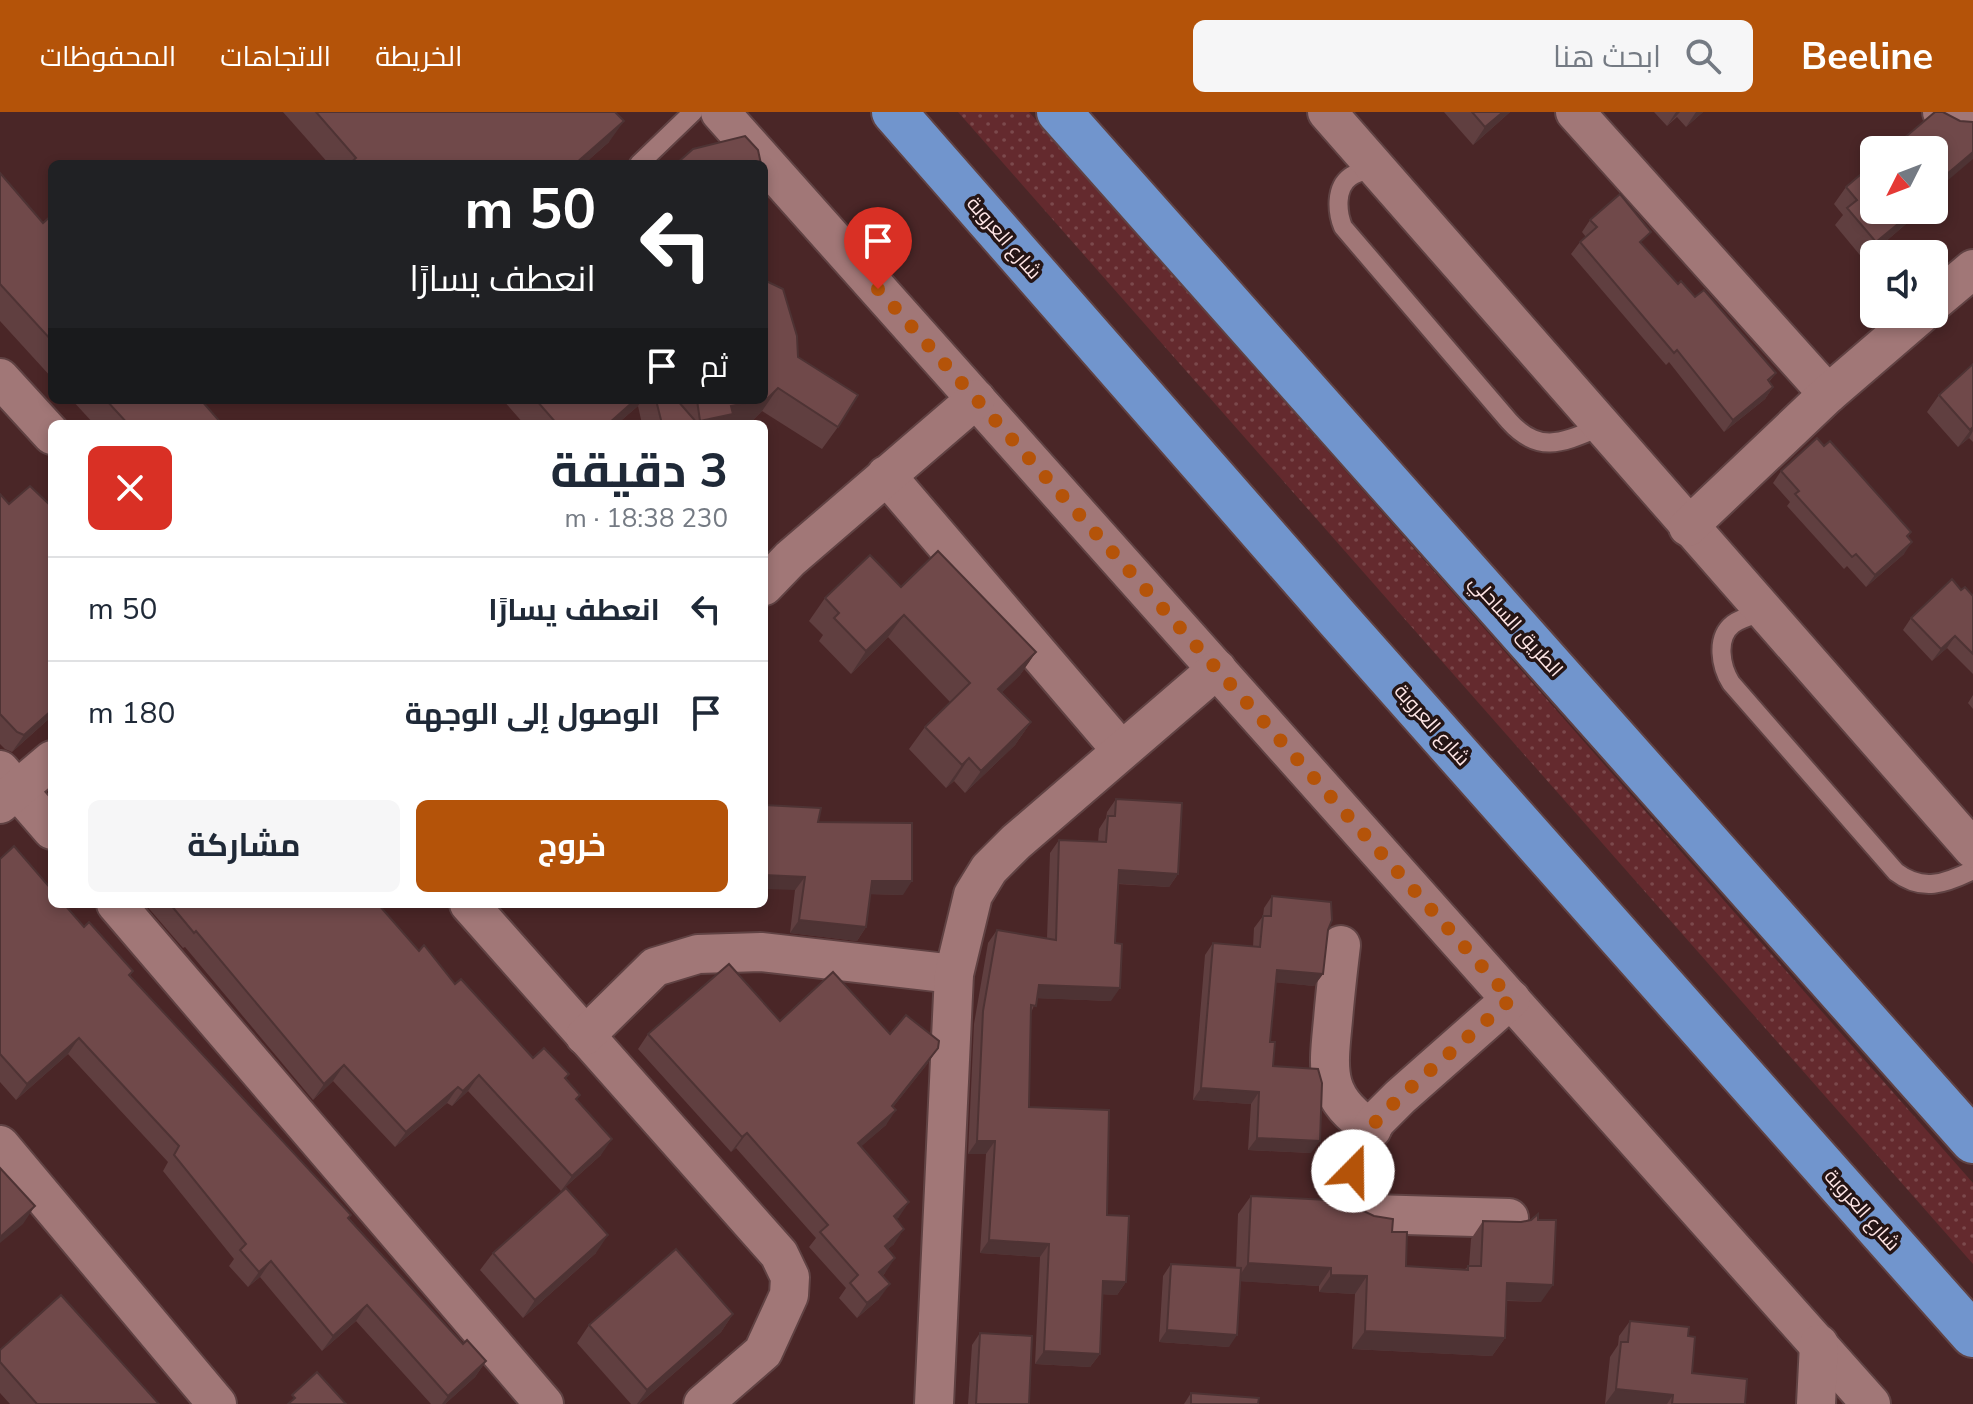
<!DOCTYPE html>
<html lang="ar">
<meta charset="utf-8">
<style>
:root{--surface:#fff;--page:#f6f6f7;--text:#1f2937;--muted:#747a83;--line:#e0e1e3;--accent:#b45309}
body{margin:0;font-family:"Nunito Sans",Cairo,sans-serif;background:var(--page);color:var(--text);direction:rtl;height:100vh;display:flex;flex-direction:column;font-size:30px;white-space:nowrap}
*{box-sizing:border-box;margin:0}
p{font-size:26px;color:var(--muted)}
.icon{flex:none;width:44px;height:44px;fill:none;stroke:currentColor;stroke-width:2;stroke-linecap:round;stroke-linejoin:round}
.map{position:relative;flex:1;overflow:hidden;direction:ltr}
.panel{position:absolute;left:48px;top:308px;width:720px;height:488px;display:flex;flex-direction:column;background:var(--surface);border-radius:12px;box-shadow:0 4px 12px #0003;direction:rtl}
.panel>*{flex:none}
.hud{position:absolute;left:48px;top:48px;width:720px;height:244px;border-radius:12px;box-shadow:0 4px 12px #0003;direction:rtl;background:#202124;color:#fff;overflow:hidden}
.needle{width:52px;rotate:228deg}
.buttons{position:absolute;left:1860px;top:24px;display:grid;gap:16px}
.buttons a{display:grid;place-items:center;width:88px;height:88px;border-radius:12px;background:var(--surface);box-shadow:0 4px 12px #0003;font-size:40px}
.pin{position:absolute;display:grid;place-items:center;width:68px;height:68px;color:#fff;margin:-82px -34px;border-radius:50% 50% 50% 0;rotate:-45deg;box-shadow:0 0 8px #0007}
.pin .icon{rotate:45deg}
.me{position:absolute;width:88px;margin:-44px;rotate:22deg;stroke-linejoin:round;filter:drop-shadow(0 0 6px #0008)}
.turn{display:flex;align-items:center;gap:28px;height:168px;padding:0 40px;font-size:36px}
.turn .icon{width:104px;height:104px;stroke-width:2.5}
.turn b{display:block;font-size:56px;line-height:68px}
.then{display:flex;align-items:center;height:76px;padding:0 40px;background:#0003;gap:16px;font-size:30px}
.round{display:grid;place-items:center;flex:none;width:84px;height:84px;border-radius:12px;background:var(--page)}
.summary{display:flex;align-items:center;justify-content:space-between;height:136px;padding:0 40px}
h1{font-size:48px;font-weight:700;line-height:60px}
.cta{display:flex;gap:16px;margin-top:auto;padding:16px 40px}
.cta a{flex:1;height:92px;border-radius:12px;background:var(--accent);color:#fff;font-size:32px;font-weight:700;line-height:92px;text-align:center}
.cta a+a{background:var(--page);color:var(--text)}
ul{padding:0;list-style:none}
li{display:flex;align-items:center;gap:24px;height:104px;padding:0 40px;border-top:2px solid var(--line)}
li div{flex:1}
li b{display:block;font-size:30px}
li em{font-style:normal}
header{display:flex;align-items:center;gap:48px;box-sizing:border-box;height:112px;padding:0 40px;background:var(--accent);color:#fff}
header strong{font-size:38px}
nav{display:flex;gap:44px;margin-inline-start:auto;font-size:28px}
.search{width:560px;height:72px;background:var(--page);display:flex;align-items:center;gap:20px;box-sizing:border-box;padding:0 28px;border-radius:12px;color:var(--muted);font-size:30px}
.map>svg:first-child{display:block}
</style>
<header>
<strong>Beeline</strong>
<div class="search"><svg class="icon" aria-label="search" viewBox="0 0 24 24"><circle cx="10" cy="10" r="6"/><path d="M15 15l6 6"/></svg>ابحث هنا</div>
<nav><a>الخريطة</a><a>الاتجاهات</a><a>المحفوظات</a></nav>
</header>
<div class="map">
<svg width="1973" height="1292" viewBox="0 0 1973 1292">
<defs>
<pattern id="garden-dots" width="8" height="8" patternUnits="userSpaceOnUse" patternTransform="scale(2)"><rect width="8" height="8" fill="#642a2e"/><path d="M2 2h.1M6 6h.1" fill="none" stroke="#7b494c" stroke-width="1.8" stroke-linecap="round"/></pattern>
</defs>
<rect width="100%" height="100%" fill="#4a2627"/>
<path fill="url(#garden-dots)" d="M958,0h71l944,1071v81z"/>
<g fill="none" stroke-linecap="round" stroke-linejoin="round">
<g stroke="#604243" stroke-width="22">
<g id="lane">
<path d="M639,52l54,-52"/>
<path d="M1375,55c-8,3 -19,5 -25,10 -15,11 -13,35 -7,50l166,194c30,34 55,21 91,6"/>
<path d="M1763,500c-9,3 -22,6 -30,12 -18,14 -12,43 -2,59l165,189c26,20 49,12 77,-2"/>
</g>
</g>
<g stroke="#604243" stroke-width="42">
<g id="street">
<path d="M720,0l1151,1292"/>
<path d="M1327,0l646,737"/>
<path d="M1575,0l253,282"/>
<path d="M1942,0l14,6h17"/>
<path d="M1934,190l39,-33"/>
<path d="M0,266l52,57"/>
<path d="M886,363l235,275"/>
<path d="M1688,415l140,-133 93,-80"/>
<path d="M764,474l26,-27 186,-160"/>
<path d="M0,658l52,60"/>
<path d="M0,692l52,-44"/>
<path d="M116,792l428,500"/>
<path d="M469,792l310,350 11,23 -1,18 -26,57 -60,52"/>
<path d="M1341,833c-3,25 -6,50 -8,75 -5,51 -10,78 39,109"/>
<path d="M585,924l70,-69 43,-13 63,-2 193,22"/>
<path d="M0,1033l217,259"/>
<path d="M1509,1106l-138,-4 -17,-8 -7,-12 12,-47 18,-27 23,-23 111,-98"/>
<path d="M934,1292l20,-430 19,-79 16,-26 27,-27 201,-173"/>
<path d="M1816,1292l3,-60"/>
</g>
</g>
<g stroke="#604243" stroke-width="48">
<g id="highway">
<path d="M894,0l443,506 636,717"/>
<path d="M1059,0l914,1029"/>
</g>
</g>
<use href="#lane" stroke="#a17777" stroke-width="18"/>
<use href="#street" stroke="#a17777" stroke-width="38"/>
<use href="#highway" stroke="#7195cd" stroke-width="44"/>
</g>
<g fill="#603f40">
<path d="M283,0h332l-6,30 -25,22h-255z"/>
<path d="M1444,0h66l-37,33z"/>
<path d="M1654,0h49l-17,15 -9,-10 -10,9z"/>
<path d="M0,61l43,50 9,-8v163l-52,-57z"/>
<path d="M1846,75l60,37 -42,36 -29,-35 8,-10 -9,-11z"/>
<path d="M1590,108l52,24 36,40 17,13 81,76 -7,9 4,5 -8,12 -41,33 -55,-70 -3,3 -95,-111 9,-12 6,-5 -4,-5z"/>
<path d="M798,245l40,70 -16,22 -60,-38 -10,10 -15,3h-95l-4,-18 -21,18h-93l-21,-24h261z"/>
<path d="M1973,252v78l-4,-4 -11,9 -31,-35 12,-17z"/>
<path d="M72,288h129l21,24h-128z"/>
<path d="M1781,359l130,61 -3,5 -4,17 -38,33 -19,-21 -3,3 -57,-63 3,-4 -17,-19z"/>
<path d="M0,382l9,10 43,1v211l-40,36 -7,-3 -5,-5z"/>
<path d="M901,475l135,65 -16,23 -18,17 29,30 -16,23 -50,48 -11,-12 -8,7 -37,-39 16,-22 25,-25 -62,-65 -37,37 -32,-33 4,-6 -14,-14 16,-23z"/>
<path d="M1961,478l12,6v78l-26,-26 -15,13 -29,-31 8,-12z"/>
<path d="M1973,583v14l-5,-6z"/>
<path d="M1116,687l62,75 -9,13 -51,-3 -7,117 -74,-3 -6,15 -2,94 78,108 19,67 -9,13 -15,-1 -2,60 -10,13 -55,-3 5,-107 -60,-4 6,-99h-18l6,-130 14,-81 9,-13 50,8 3,-85 9,-13 39,2 1,-13 7,-11 1,-6z"/>
<path d="M818,710l85,73 -33,-1 -4,33 -9,14 -67,-8 5,-43z"/>
<path d="M0,747l84,68 49,44 -3,5 219,242 114,126 23,17 -11,16 -30,27h-14l-75,-83 -34,30 -62,-74 -12,10 -19,-21 5,-7 -71,-88 5,-9 -100,-108 -52,46 -16,-18z"/>
<path d="M1272,784l56,34 -5,44 -9,12 -38,-4 -6,60 3,24 38,87 -63,-3 3,-46 -58,-4 12,-145 8,-12 40,4 1,-19 9,-12 1,-8z"/>
<path d="M145,792h233l41,47 114,107 33,22 11,20 24,55 -40,36 -93,-100 -16,15 -5,-3 -52,44 -62,-66 -20,19 -128,-153 -2,1z"/>
<path d="M780,909l110,13 38,29 -35,44 -7,18 -25,21 38,71 -3,2 -2,25 -6,5 -3,24 -3,3 -3,23 -22,19 -18,-20 7,-10 -37,-41 7,-9 -80,-90 -5,4 -93,-103 10,-15z"/>
<path d="M1251,1084l106,12 35,24 14,34 59,3 4,-3 2,-27 12,-18 58,81 -34,-1 -2,37 -13,18 -140,-7 3,-55 -36,-2v-6l-79,-5 -11,66 -70,-5 4,-66 8,-12 65,4 2,-54z"/>
<path d="M493,1141h103l-73,65 -43,-48z"/>
<path d="M733,1202l-12,18 -82,72h-8l-54,-61 12,-18z"/>
<path d="M1630,1209l58,15 4,37 53,31h-140l5,-47 8,-12 1,-9z"/>
<path d="M980,1221l49,71h-61l4,-59z"/>
<path d="M0,1238l159,54h-149l-10,-11z"/>
<path d="M1191,1281l67,11h-74z"/>
</g>
<g fill="#4e3334">
<path d="M1503,0h7l-37,33 12,-18z"/>
<path d="M1676,0h4l-13,14z"/>
<path d="M1696,0h7l-17,15z"/>
<path d="M624,9l-15,21 -25,22h-9z"/>
<path d="M1973,40v7l-39,33v-7z"/>
<path d="M1915,98h1l-10,14 -42,36 12,-18z"/>
<path d="M1773,275l-8,12 -41,33 9,-12z"/>
<path d="M778,276l-16,23 -10,10 -15,3h-39l2,-3 31,-15 33,-6z"/>
<path d="M635,288h7l-4,6 -21,18h-9z"/>
<path d="M1973,315v4l-4,7 -11,9z"/>
<path d="M1912,430l-8,12 -38,33 9,-12z"/>
<path d="M904,503l-16,22 -37,37 15,-23z"/>
<path d="M1955,524l-8,12 -15,13 9,-12z"/>
<path d="M1036,540l-16,23 -37,36 15,-22z"/>
<path d="M52,598v6l-40,36 12,-17z"/>
<path d="M1031,610l-16,23 -50,48 16,-22z"/>
<path d="M969,646l-15,23 -8,7 16,-23z"/>
<path d="M1119,758l59,4 -9,13 -59,-4z"/>
<path d="M764,763l41,2 -10,13 -31,-1z"/>
<path d="M872,769h40l-9,14 -41,-1z"/>
<path d="M799,808l67,7 -9,14 -67,-8z"/>
<path d="M1277,858l46,4 -9,12 -45,-4z"/>
<path d="M1039,873l81,3 -9,13 -81,-3z"/>
<path d="M79,926l-11,16 -52,46 11,-16z"/>
<path d="M938,936l-10,15 -46,58 10,-15z"/>
<path d="M344,953l-11,16 -20,19 11,-16z"/>
<path d="M479,963l-11,16 -16,15 11,-15z"/>
<path d="M458,975l-11,16 -52,44 11,-15z"/>
<path d="M1201,976l58,4 -8,12 -58,-4z"/>
<path d="M896,998l-10,15 -38,33 10,-15z"/>
<path d="M747,1021l-11,15 -5,4 11,-15z"/>
<path d="M1257,1026l63,3 -9,12 -63,-3z"/>
<path d="M612,1027l-11,16 -40,36 11,-15z"/>
<path d="M977,1029h18l-9,13h-18z"/>
<path d="M909,1090l-10,15 -16,14 11,-15z"/>
<path d="M35,1094l-12,18 -23,19v-6z"/>
<path d="M904,1117l-10,15 -19,17 10,-15z"/>
<path d="M608,1123l-12,18 -73,65 12,-18z"/>
<path d="M989,1128l60,4 -9,13 -60,-4z"/>
<path d="M895,1146l-10,15 -16,14 10,-15z"/>
<path d="M271,1149l-11,16 -12,10 11,-15z"/>
<path d="M1248,1151l83,5 -12,18 -83,-5z"/>
<path d="M1331,1163l36,1 -12,18 -36,-2z"/>
<path d="M1103,1169l23,1 -9,13 -23,-1z"/>
<path d="M1507,1171l46,2 -12,17 -46,-2z"/>
<path d="M890,1172l-11,15 -22,19 10,-15z"/>
<path d="M367,1193l-11,16 -34,30 11,-15z"/>
<path d="M733,1202l-12,18 -82,72h-2l10,-14z"/>
<path d="M1167,1218l70,5 -8,12 -70,-5z"/>
<path d="M1365,1219l140,7 -13,18 -140,-7z"/>
<path d="M1044,1239l56,3 -10,13 -55,-3z"/>
<path d="M486,1249l-11,16 -30,27h-3l6,-8z"/>
<path d="M1616,1277l57,6 -6,9h-62z"/>
</g>
<g fill="#70494a" stroke="#4e3334" stroke-width="2">
<path d="M316,0h299l9,9 -49,43h-226l7,-6z"/>
<path d="M1472,0h31l-18,15z"/>
<path d="M1935,0h8l17,9 13,1v30l-39,33v-35h-44z"/>
<path d="M745,24l13,14 3,14h-85l17,-15z"/>
<path d="M1874,51v47h41l-39,32 -29,-34 10,-8 -11,-13z"/>
<path d="M0,61l43,50 9,-8v126l-52,-57z"/>
<path d="M1620,82l31,38 -11,10 38,42 3,-3 14,16 9,-7 72,83 -8,7 5,7 -40,33 -56,-70 -3,3 -94,-111 17,-15 -7,-7z"/>
<path d="M764,168l19,9 14,47 1,21 60,38 -20,32 -60,-39 -10,10 -4,1z"/>
<path d="M1973,252v63l-3,3 -31,-35z"/>
<path d="M106,288h95l21,24h-94z"/>
<path d="M536,288h99l-27,24h-51z"/>
<path d="M656,288h21l21,24h-36z"/>
<path d="M697,288h63l-29,6 2,8 -33,7z"/>
<path d="M1817,326l7,8 6,-5 81,91 -4,4 5,6 -37,33 -19,-21 -4,3 -57,-63 4,-3 -18,-20z"/>
<path d="M30,374l21,20 1,-1v205l-28,25 -7,-3 -17,-18v-220l9,10z"/>
<path d="M938,439l98,101 -38,37 33,33 -50,49 -12,-13 -7,7 -37,-38 45,-44 -66,-68 -38,36 -32,-33 5,-5 -14,-15 45,-43 31,32z"/>
<path d="M1952,467l9,11 4,-3 8,9v58l-18,-18 -14,13 -30,-31z"/>
<path d="M1116,687l66,4 -4,71 -59,-4 -4,73 7,1 -2,44 -81,-3 -3,21 -5,-1 -2,102 80,3 -2,105 22,1 -3,66 -23,-1 -3,73 -56,-3 5,-107 -60,-4 6,-99h-18l6,-130 14,-81 59,10 3,-100 47,2 2,-26h7z"/>
<path d="M764,693l57,3 -3,14 94,1v58h-40l-6,46 -67,-7 6,-43 -41,-2z"/>
<path d="M14,734l38,44v14h12l20,23 5,-5 44,49 -4,4 222,240 -3,3 115,126 4,-4 19,21 -38,35 -81,-91 -34,31 -62,-75 -12,11 -19,-22 6,-6 -72,-89 5,-9 -100,-108 -52,46 -27,-30v-195z"/>
<path d="M1272,784l59,6 1,18 -4,10 -5,44 -46,-4 -7,72h5l-2,24 45,3 4,14 -2,58 -63,-3 2,-46 -58,-4 12,-145 47,4 3,-31h8z"/>
<path d="M170,792h208l41,47 5,-6 31,39 6,-5 72,79 11,-10 25,26 -4,4 15,17 -4,4 36,40 -40,37 -93,-101 -16,16 -5,-4 -52,45 -62,-67 -20,19 -128,-153 -2,2z"/>
<path d="M729,852l51,57 53,-49 57,62 16,-19 33,26 -1,7 -46,58 4,4 -38,33 51,59 -15,14 10,13 -19,17 10,12 -16,14 11,12 -23,19 -17,-20 8,-8 -38,-43 8,-7 -81,-92 -5,4 -94,-103z"/>
<path d="M0,1056l35,38 -35,31z"/>
<path d="M566,1076l42,47 -73,65 -42,-47z"/>
<path d="M1251,1084l97,5 9,7 17,8 19,3 -1,13h15l-1,34 62,4v-4h13l2,-45 38,1 10,-2 7,-6v6h18l-3,65 -46,-2 -2,55 -140,-7 2,-55 -36,-1v-7l-83,-5z"/>
<path d="M676,1137l57,65 -86,76 -58,-65z"/>
<path d="M1171,1152l70,4 -4,67 -70,-5z"/>
<path d="M61,1183l98,109h-122l-37,-42v-12z"/>
<path d="M1630,1209l59,6 -1,9 7,1 -3,36 55,6 -2,25h-73l1,-9 -57,-6 5,-47h7z"/>
<path d="M980,1221l52,3 -3,68h-53z"/>
<path d="M317,1260l29,32h-58l7,-6 -3,-3z"/>
<path d="M1191,1281l68,5 -1,6h-67z"/>
</g>
<g fill="none" stroke-linecap="round" stroke-linejoin="round">
<path stroke="#b45309" stroke-width="14" stroke-dasharray="0 25.2" d="M878,177l633,710 -111,98 -23,23 -18,27 -6,24"/>
</g>
<g text-anchor="middle" dominant-baseline="central" stroke-width="7" stroke-linejoin="round" paint-order="stroke">
<g font-size="20" fill="#ffe6e6" stroke="#251515">
<text transform="translate(1004 126) rotate(49)">شارع العروبة</text>
<text transform="translate(1516 514) rotate(48)">الطريق الساحلي</text>
<text transform="translate(1432 613) rotate(48)">شارع العروبة</text>
<text transform="translate(1862 1098) rotate(48)">شارع العروبة</text>
</g>
</g>
</svg>
<div class="buttons">
<a><svg class="needle" viewBox="-14 -14 28 28"><path d="M0-13l5 13h-10z" fill="#e53935"/><path d="M0 13l5-13h-10z" fill="#747a83"/></svg></a>
<a><svg class="icon" aria-label="sound" viewBox="0 0 24 24"><path d="M4 9h4l5-4v14l-5-4H4zM17 9q2 3 0 6"/></svg></a>
</div>
<div class="pin" style="left:878px;top:177px;background:#d93025"><svg class="icon" aria-label="arrive" viewBox="0 0 24 24"><path d="M6 21V4h12l-3 4 3 4H6"/></svg></div>
<svg class="me" style="left:1353px;top:1059px" viewBox="-20 -20 40 40"><circle r="19" fill="#fff"/><path d="M0-13L10 11 0 6-10 11z" fill="#b45309"/></svg>
<div class="hud">
<div class="turn"><svg class="icon" aria-label="left" viewBox="0 0 24 24"><path d="M17 20v-9H6M10 6l-5 5 5 5"/></svg><div><b>50 m</b>انعطف يسارًا</div></div>
<div class="then">ثم<svg class="icon" aria-label="arrive" viewBox="0 0 24 24"><path d="M6 21V4h12l-3 4 3 4H6"/></svg></div>
</div>
<section class="panel">
<div class="summary"><div><h1>3 دقيقة</h1><p>230 m · 18:38</p></div><a class="round" style="background:#d93025;color:#fff"><svg class="icon" aria-label="close" viewBox="0 0 24 24"><path d="M6 6l12 12M18 6L6 18"/></svg></a></div>
<ul>
<li><svg class="icon" aria-label="left" viewBox="0 0 24 24"><path d="M17 20v-9H6M10 6l-5 5 5 5"/></svg><div><b>انعطف يسارًا</b></div><em>50 m</em></li>
<li><svg class="icon" aria-label="arrive" viewBox="0 0 24 24"><path d="M6 21V4h12l-3 4 3 4H6"/></svg><div><b>الوصول إلى الوجهة</b></div><em>180 m</em></li>
</ul>
<div class="cta"><a>خروج</a><a>مشاركة</a></div>
</section>
</div>
